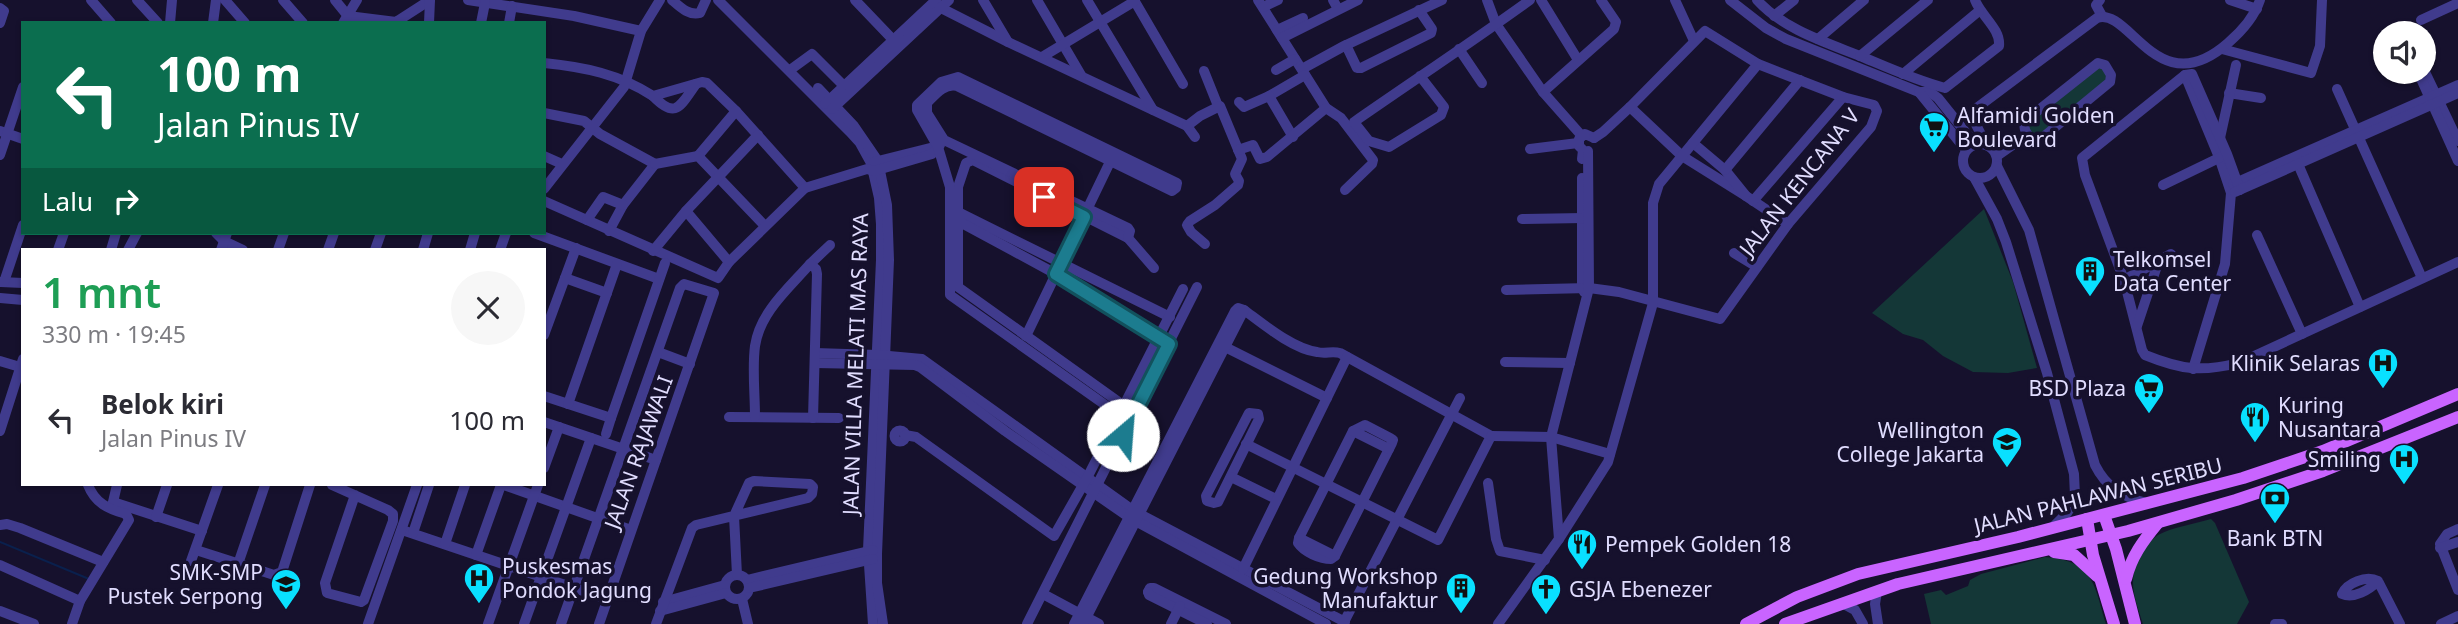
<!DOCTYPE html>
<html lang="id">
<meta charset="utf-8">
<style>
:root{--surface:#fff;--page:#f7f7f7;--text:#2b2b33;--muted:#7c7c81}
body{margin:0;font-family:"Noto Sans",sans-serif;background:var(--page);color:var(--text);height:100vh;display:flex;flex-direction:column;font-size:26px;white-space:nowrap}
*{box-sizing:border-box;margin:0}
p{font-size:23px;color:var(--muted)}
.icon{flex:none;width:38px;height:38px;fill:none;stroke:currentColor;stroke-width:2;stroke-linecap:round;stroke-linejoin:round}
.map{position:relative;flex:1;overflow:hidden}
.sheet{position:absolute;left:21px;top:248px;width:525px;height:238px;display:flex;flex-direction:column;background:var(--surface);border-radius:0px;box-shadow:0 2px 5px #0004}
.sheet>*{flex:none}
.banner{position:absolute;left:21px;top:21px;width:525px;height:214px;border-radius:0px;box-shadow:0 2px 5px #0004;background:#0b6e4f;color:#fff;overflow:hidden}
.buttons{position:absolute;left:2373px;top:21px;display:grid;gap:14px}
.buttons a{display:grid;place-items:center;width:63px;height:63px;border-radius:50%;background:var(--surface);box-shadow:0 2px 5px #0004;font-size:35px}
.pin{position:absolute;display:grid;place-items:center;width:60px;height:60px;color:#fff;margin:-30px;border-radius:14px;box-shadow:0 4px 10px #0006}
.me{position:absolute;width:77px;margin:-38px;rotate:27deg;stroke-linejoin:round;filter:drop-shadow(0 0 5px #0008)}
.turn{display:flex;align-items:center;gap:24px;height:147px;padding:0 21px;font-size:32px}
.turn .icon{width:91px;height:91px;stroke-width:2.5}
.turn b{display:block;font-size:49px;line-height:60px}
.then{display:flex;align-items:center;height:66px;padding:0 21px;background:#0003;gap:14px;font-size:26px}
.round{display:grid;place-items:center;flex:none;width:74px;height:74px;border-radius:37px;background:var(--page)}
.summary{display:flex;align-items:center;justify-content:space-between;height:119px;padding:0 21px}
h1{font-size:42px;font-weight:600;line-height:52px;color:#1e9e55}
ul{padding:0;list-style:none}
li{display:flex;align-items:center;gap:21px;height:105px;padding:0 21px}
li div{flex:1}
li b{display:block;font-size:26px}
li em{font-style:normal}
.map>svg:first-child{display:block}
</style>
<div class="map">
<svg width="2458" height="624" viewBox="0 0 2458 624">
<rect width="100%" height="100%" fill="#16112d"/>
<g fill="#143737">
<path d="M2095,61l17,18 -66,61 -12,4 -8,-3 -3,-22z"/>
<path d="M1984,209l29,73 24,86 -29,5 -35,-1 -30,-16 -20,-16 -20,-6 -31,-21z"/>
<path d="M2211,519l4,4 34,79 -12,22h-94c-9,-29 -17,-45 0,-73 4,-6 9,-12 15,-16 15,-8 36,-11 53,-16z"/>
<path d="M2045,557c49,4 49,27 61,67h-175l-7,-30 17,-4 5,5 22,-9 2,-6 11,-6z"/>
</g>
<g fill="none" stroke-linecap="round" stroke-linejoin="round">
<path stroke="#0a204d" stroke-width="2" d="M0,542l89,37"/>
<g stroke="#403b8d" stroke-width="10">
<path d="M91,0l20,23"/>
<path d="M137,0l21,23"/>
<path d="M225,0l20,23"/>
<path d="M283,0l20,23"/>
<path d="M335,0l13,16 48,6 34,-22"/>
<path d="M468,0l106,16 67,15"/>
<path d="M672,0c8,7 17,16 28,13l6,-13"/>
<path d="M718,0l132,132 10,11 11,20 8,35 2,26v36l-13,290 5,74"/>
<path d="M855,0l43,45"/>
<path d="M934,0l7,8 67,34 179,84 8,11"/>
<path d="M983,0l25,42"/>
<path d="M1037,0l44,75"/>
<path d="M1087,0l66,110"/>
<path d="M1134,0l49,84"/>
<path d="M1258,0l68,108 15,10 32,42 -1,4 -27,26"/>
<path d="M1333,0l5,9"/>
<path d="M1487,0l9,24 47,68 38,43"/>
<path d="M1541,0l37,60"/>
<path d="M1675,0l19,41"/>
<path d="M1730,0l36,28 20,11 133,53h11l8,6 37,46"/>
<path d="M1757,0c27,30 71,43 108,58 26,11 53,23 80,30l54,-42c2,-17 -18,-30 -24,-46"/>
<path d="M2100,0l-4,5 6,11"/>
<path d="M2230,0l27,9"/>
<path d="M1263,7l15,-7"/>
<path d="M0,8l4,3 -4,12"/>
<path d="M1774,16l20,-16"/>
<path d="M2421,20l37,-17"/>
<path d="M170,23l2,-23"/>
<path d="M213,23l3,-23"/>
<path d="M343,23l14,-23"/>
<path d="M429,23l1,-23"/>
<path d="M481,23l4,-20"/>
<path d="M509,23l3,-17"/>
<path d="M1277,30l26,-12"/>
<path d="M1282,38l76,-38"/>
<path d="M1818,39l46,-39"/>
<path d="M1346,45l11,23h4l70,-35 1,-4 -13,-19"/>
<path d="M1459,49l23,34"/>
<path d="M2222,49l89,24 9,-27 2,-46"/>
<path d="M1860,56l68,-56"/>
<path d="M1042,57l93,-56"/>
<path d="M544,63c40,4 75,11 109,33l49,-14 5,1 29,28 69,77"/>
<path d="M2098,63l7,2 6,10 -1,7 -68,56 -10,1c-6,-5 -9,-11 -7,-18z"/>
<path d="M1302,69l42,-23 98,-46"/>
<path d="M790,70l22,-16 33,33"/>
<path d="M1276,70l19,-11"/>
<path d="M2424,70l34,71"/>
<path d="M1204,71l14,35"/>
<path d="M2418,72l40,89"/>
<path d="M1903,74l76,-63"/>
<path d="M2185,75l34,82 12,36 -6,71 -32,105"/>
<path d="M1420,76l24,31 -3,8 -52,32 -20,-6 -15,-19c59,-41 118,-80 176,-122"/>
<path d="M818,88l36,38 24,35 9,44 2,55 -12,294v29l6,41"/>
<path d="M2337,89l85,189"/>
<path d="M1543,92l71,-63 2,-7 -15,-22"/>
<path d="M1919,92l47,58"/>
<path d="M2229,93l32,5"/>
<path d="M653,96c23,24 27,10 43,-12"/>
<path d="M1269,96l36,-21"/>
<path d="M1239,102l5,5 25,-11 24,41"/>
<path d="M825,104l111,-104"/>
<path d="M1630,107l52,49 64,40"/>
<path d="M832,109l117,-109"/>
<path d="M544,113l40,8 16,13 55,30 -32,41 -14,26"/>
<path d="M1187,126l13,-10 20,-10 22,53 -7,15 4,7 -1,4 -23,20 -25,16 -3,4 4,7 14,12"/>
<path d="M0,131l23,8"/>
<path d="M2220,138l16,-73"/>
<path d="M1693,143l32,27 21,26 42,28"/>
<circle cx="1980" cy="161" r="17"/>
<path d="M1986,144l-14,-27 2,-7 123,-92c33,-12 60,87 131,25 14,-12 26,-25 32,-43"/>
<path d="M1530,149l48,-6"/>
<path d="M1238,150l15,-5 7,14 7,-2 59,-49"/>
<path d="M0,155l23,-68"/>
<path d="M544,156l18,8"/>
<path d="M698,156l38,-45"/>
<path d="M1997,156l30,-21"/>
<path d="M1582,159l1,-9 -4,-4v-7l6,-5 9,4"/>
<path d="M874,162l60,-15"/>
<path d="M655,164l43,-8 67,70"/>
<path d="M2298,164l62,143"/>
<path d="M1997,166l32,64 66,235c11,22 27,32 52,38"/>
<path d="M1725,170l75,-90"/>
<path d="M1974,177l23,42 9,23 41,131 27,101 1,22 -3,9 -5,8 -13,13"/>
<path d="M1582,178v109l2,5"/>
<path d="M2233,184l225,-99"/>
<path d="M2163,185l60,-29"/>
<path d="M544,189l80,-102 17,-56 19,-31"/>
<path d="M2240,190l-13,-36 -35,-80 -7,1 -103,83 3,17 39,105 18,70 3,5c37,15 56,17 94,8l219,-101"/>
<path d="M2235,192l223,-99"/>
<path d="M544,201l174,77 11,-16 76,-74 62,-19 7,2 58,-17 8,-9"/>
<path d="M1753,201l90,-104"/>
<path d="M686,211l43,51"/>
<path d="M958,212l212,105"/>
<path d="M1522,219l62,-1"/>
<path d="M587,220l16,-23 20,8"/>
<path d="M958,221l98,53 107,66"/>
<path d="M216,233l8,8 19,9"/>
<path d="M534,233l125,46"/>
<path d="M2257,235l45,99"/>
<path d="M58,250l6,-17"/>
<path d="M111,250l5,-17"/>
<path d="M128,250l9,-17"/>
<path d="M221,250l6,-17"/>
<path d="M278,250l6,-17"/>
<path d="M328,250l6,-17"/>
<path d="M375,250l6,-17"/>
<path d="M423,250l5,-17"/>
<path d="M470,250l5,-17"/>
<path d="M500,250l6,-17"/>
<path d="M653,251l33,-40 72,-76"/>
<path d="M1734,253l23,14"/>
<path d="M810,264l20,-19"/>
<path d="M565,278l42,15"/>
<path d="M2124,280l47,-26"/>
<path d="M1,282l22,1"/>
<path d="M4,282l19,-57"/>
<path d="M1506,290l83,-2 30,4 101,27 68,-95 83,-97 6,-16 -3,-6 -31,-8 -85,-33 -53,-33 -75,76 -27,25 -9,6"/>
<path d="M0,298l23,2"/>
<path d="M1244,310c19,14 49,39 73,42 8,2 15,-1 23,1l151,83 -53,104 -192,-96"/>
<path d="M2137,326l22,-66"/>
<path d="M544,335l32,-87"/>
<path d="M1026,336l84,-174"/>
<path d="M1219,344l108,54"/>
<path d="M658,352l32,12"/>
<path d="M815,353l63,2 44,4 212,152 211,111"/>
<path d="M0,361l20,6"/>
<path d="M1505,362l65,1"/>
<path d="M815,363l100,2 5,2 85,64 125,87 196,106"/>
<path d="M544,396l67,22 54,-155"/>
<path d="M568,404l49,-140"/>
<path d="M1123,405l-165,-118v-100l8,-24 7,-3 155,78 26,30"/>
<path d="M1249,413l9,1 1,5 -41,83 -4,1 -7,-2 -1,-5z"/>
<path d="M1118,414l-168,-119v-108l-12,-40 -21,-37v-5l24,-23 17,-5 219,106 -1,5 -4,3 -215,-105c-13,-3 -22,9 -30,17v10l17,27 184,88 2,3 -2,7"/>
<path d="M729,417l110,1"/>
<path d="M755,417c0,-23 -3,-49 0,-71 5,-34 34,-58 55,-82l6,5 1,5 -4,144"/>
<path d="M544,422l112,38"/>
<path d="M1365,425l25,13 3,2 -1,3 -57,113 -4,3c-11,0 -27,-7 -33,-16l1,-5 54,-107z"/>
<circle cx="900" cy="436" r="5.5"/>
<path d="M0,431l23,-72"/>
<path d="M1353,431l36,18"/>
<path d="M606,434l5,-16"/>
<path d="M905,435l11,2 138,99 33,-58 96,-189"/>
<path d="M1491,436l60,1 59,17"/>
<path d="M544,468l15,-41"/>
<path d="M1231,477l45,22"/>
<path d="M1488,483l8,56 4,12 45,9"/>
<path d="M117,485l-4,17 89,29"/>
<path d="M332,485l56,25 5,4v7l-29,79 -3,2 -34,-9 -2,-10 30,-88"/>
<path d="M504,485l127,45"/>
<path d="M156,517l11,-32"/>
<path d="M0,525l7,-1 13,4 83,34"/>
<path d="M2458,529l-11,5 -7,10 18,46"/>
<path d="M402,530l205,69"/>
<path d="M413,533l16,-48"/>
<path d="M1299,538l36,18"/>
<path d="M1559,539l-8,-102 38,-149 -1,-137"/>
<path d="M445,544l20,-59"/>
<path d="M2440,548l18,-6"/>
<path d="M196,550l78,25 8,-3 28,-87"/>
<path d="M476,555l25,-70"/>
<path d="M191,561l27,-76"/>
<path d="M238,564l27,-79"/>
<path d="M0,565l80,36"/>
<path d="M1243,569l104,-212"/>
<circle cx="737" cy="587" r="12"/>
<path d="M747,580l126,-30"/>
<path d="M2378,581c-9,9 -24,18 -36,13 5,-11 24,-19 36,-13l22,43"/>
<path d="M749,588l124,-29"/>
<path d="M1877,591l-2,13 3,20"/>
<path d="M1148,592l2,-4h4l72,36"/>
<path d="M1148,592l1,3 58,29"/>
<path d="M1043,594l56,30"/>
<path d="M742,599l6,25"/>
<path d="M663,602l62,-17"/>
<path d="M1842,603l13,7 8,14"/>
<path d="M0,611l34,13"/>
<path d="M660,611l66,-18"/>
<path d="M72,624l8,-23 49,-81 -3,-6c-18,-5 -31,-11 -38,-29"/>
<path d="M368,624l49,-139"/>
<path d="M488,624l50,-139"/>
<path d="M524,624l67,-186"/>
<path d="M561,624l119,-336 4,-4 30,9 -115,331"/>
<path d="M656,624l36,-96 4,-3 112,-27 4,-4 1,-7 -3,-3 -56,-3 -5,2 -15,33 3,59"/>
<path d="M1027,624l170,-337"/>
<path d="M1074,624l161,-313 3,-3 6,2 -161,314"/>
<path d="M1171,624l9,-18"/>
<path d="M1343,624l117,-226"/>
<path d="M1498,624l61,-85 49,-77 45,-159v-100l6,-19 99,-120"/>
<path d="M2275,624h7"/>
<path d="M2441,624l17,-8"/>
</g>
<g stroke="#c964ff" stroke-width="12">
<path d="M2104,515l12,34 19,75"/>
<path d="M2087,519l6,36 21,69"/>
<path d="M2054,552l20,3 23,21"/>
<path d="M2126,579c5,-22 17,-38 31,-55"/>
<path d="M1746,624l51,-27 61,-23 160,-37 225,-59 80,-27 135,-57"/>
<path d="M1785,624l113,-40 230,-53 108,-31 87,-29 135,-54"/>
</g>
</g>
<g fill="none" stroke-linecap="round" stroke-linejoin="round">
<g stroke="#12515d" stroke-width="18">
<path id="route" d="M1044,197l40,20 -28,57 113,70 -46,91"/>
</g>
<use href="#route" stroke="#1c7c8f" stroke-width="12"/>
</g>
<defs>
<g id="supermarket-pin" transform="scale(1.575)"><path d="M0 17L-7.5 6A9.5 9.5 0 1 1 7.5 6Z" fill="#09e0ff" stroke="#16112d"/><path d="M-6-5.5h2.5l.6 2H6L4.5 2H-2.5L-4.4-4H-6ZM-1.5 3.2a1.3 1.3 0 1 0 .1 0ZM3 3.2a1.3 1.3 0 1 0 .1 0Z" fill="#111"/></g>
<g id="building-pin" transform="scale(1.575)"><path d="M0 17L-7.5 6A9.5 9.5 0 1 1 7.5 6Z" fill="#09e0ff" stroke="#16112d"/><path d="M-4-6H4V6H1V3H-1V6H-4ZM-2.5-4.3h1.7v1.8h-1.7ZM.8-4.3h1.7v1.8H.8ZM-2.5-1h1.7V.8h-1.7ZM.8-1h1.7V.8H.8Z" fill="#111"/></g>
<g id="hospital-pin" transform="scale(1.575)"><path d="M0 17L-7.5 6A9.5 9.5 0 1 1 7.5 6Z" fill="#09e0ff" stroke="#16112d"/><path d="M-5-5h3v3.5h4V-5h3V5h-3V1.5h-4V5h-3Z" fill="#111"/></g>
<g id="restaurant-pin" transform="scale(1.575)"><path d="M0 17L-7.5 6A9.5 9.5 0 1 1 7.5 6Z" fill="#09e0ff" stroke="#16112d"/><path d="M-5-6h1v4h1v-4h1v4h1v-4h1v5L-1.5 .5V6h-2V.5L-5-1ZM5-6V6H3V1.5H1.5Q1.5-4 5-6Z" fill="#111"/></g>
<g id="school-pin" transform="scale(1.575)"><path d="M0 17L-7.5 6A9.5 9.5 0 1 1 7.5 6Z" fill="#09e0ff" stroke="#16112d"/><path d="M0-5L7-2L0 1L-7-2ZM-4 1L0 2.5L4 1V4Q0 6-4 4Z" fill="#111"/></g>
<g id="bank-pin" transform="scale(1.575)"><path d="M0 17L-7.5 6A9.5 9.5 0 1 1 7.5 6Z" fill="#09e0ff" stroke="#16112d"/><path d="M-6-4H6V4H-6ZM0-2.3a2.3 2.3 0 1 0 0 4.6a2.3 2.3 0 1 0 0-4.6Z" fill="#111"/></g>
<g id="church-pin" transform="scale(1.575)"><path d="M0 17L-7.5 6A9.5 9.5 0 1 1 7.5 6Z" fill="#09e0ff" stroke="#16112d"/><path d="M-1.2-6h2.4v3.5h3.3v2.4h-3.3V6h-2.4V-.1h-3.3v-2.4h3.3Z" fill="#111"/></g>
</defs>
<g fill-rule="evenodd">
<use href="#supermarket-pin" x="1934" y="127"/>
<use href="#building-pin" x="2090" y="271"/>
<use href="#hospital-pin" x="2383" y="363"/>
<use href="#supermarket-pin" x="2149" y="388"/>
<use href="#restaurant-pin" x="2255" y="417"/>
<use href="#school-pin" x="2007" y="442"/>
<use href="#hospital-pin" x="2404" y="459"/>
<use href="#bank-pin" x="2275" y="498"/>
<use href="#restaurant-pin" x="1582" y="544"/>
<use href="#hospital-pin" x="479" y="578"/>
<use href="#school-pin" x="286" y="584"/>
<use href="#building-pin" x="1461" y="588"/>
<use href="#church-pin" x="1546" y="589"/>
</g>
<g text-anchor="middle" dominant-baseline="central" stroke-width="7" stroke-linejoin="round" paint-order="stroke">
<g font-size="21" fill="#e1ddff" stroke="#16112d" text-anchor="start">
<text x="1957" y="115">Alfamidi Golden<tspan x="1957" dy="24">Boulevard</tspan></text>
<text x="2113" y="259">Telkomsel<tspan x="2113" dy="24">Data Center</tspan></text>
<text x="2360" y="363" text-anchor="end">Klinik Selaras</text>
<text x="2126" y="388" text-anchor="end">BSD Plaza</text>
<text x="2278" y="405">Kuring<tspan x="2278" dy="24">Nusantara</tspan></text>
<text x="1984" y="430" text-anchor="end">Wellington<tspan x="1984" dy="24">College Jakarta</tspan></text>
<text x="2381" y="459" text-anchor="end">Smiling</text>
<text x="2275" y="538" text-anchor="middle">Bank BTN</text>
<text x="1605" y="544">Pempek Golden 18</text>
<text x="502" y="566">Puskesmas<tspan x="502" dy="24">Pondok Jagung</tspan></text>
<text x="263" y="572" text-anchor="end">SMK-SMP<tspan x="263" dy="24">Pustek Serpong</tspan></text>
<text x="1438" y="576" text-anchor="end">Gedung Workshop<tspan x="1438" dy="24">Manufaktur</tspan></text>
<text x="1569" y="589">GSJA Ebenezer</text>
</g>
<g font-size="21" fill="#e1ddff" stroke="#16112d">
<text transform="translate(1799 182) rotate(-52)">JALAN KENCANA V</text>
<text transform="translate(855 364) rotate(-88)">JALAN VILLA MELATI MAS RAYA</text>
<text transform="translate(638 452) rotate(-70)">JALAN RAJAWALI</text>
<text transform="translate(2098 495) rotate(-14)">JALAN PAHLAWAN SERIBU</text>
</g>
</g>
</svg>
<div class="buttons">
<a><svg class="icon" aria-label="sound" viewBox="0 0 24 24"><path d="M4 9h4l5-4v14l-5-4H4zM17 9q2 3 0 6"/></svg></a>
</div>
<div class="pin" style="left:1044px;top:197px;background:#d93025"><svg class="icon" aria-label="arrive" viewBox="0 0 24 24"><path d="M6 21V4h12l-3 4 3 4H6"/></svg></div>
<svg class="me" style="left:1123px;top:435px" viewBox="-20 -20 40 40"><circle r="19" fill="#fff"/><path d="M0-13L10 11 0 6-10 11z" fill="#1c7c8f"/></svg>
<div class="banner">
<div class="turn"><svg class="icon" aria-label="left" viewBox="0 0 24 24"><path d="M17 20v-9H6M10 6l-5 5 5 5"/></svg><div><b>100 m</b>Jalan Pinus IV</div></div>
<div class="then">Lalu<svg class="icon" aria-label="right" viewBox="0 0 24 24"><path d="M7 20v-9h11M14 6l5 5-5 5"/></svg></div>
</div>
<section class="sheet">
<div class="summary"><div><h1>1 mnt</h1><p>330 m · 19:45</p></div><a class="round"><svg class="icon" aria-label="close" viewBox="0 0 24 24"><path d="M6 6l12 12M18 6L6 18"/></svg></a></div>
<ul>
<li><svg class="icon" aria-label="left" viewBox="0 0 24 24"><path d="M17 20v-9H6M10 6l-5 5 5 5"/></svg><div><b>Belok kiri</b><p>Jalan Pinus IV</p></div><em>100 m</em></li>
</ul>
</section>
</div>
